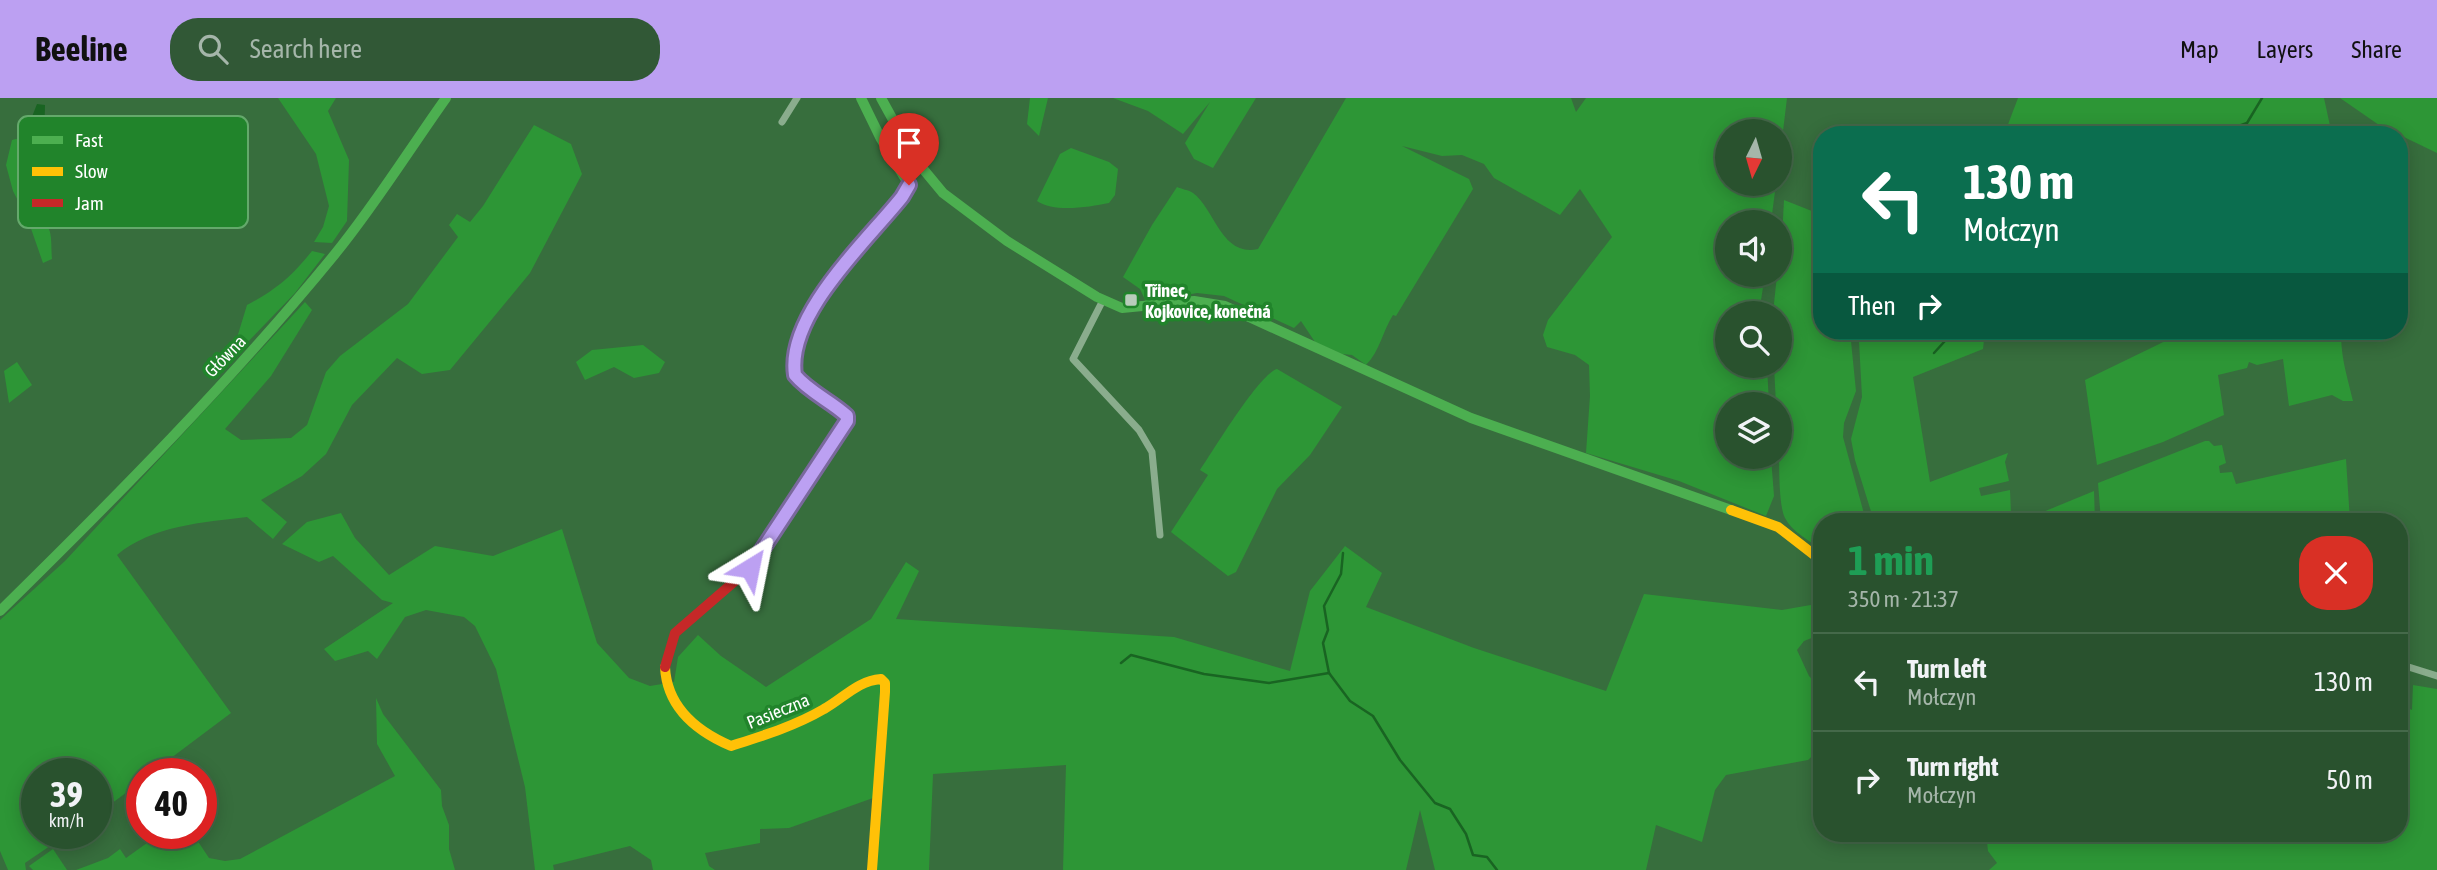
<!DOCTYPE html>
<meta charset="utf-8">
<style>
:root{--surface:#29522e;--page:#315836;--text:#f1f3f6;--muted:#a5b6aa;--line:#45694a;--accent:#bca0f2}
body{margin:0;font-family:"Asap Condensed",sans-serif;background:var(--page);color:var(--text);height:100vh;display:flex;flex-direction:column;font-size:26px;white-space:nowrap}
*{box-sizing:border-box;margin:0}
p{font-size:23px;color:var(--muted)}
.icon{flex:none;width:38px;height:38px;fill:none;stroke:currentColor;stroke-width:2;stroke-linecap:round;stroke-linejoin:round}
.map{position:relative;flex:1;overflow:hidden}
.details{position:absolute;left:1813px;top:415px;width:595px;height:329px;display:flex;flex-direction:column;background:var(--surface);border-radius:28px;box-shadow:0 4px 18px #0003,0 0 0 2px var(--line)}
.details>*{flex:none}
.banner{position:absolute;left:1813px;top:28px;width:595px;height:214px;border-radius:28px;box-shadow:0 4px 18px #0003,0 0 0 2px var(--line);background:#0b6e4f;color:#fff;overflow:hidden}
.needle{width:46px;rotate:185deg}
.controls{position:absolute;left:1715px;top:21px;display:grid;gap:14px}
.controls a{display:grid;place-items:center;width:77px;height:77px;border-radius:50%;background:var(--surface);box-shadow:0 4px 18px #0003,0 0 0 2px var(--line);font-size:35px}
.speed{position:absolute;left:21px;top:660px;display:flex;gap:14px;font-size:35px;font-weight:700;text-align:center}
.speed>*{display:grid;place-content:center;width:91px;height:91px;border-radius:50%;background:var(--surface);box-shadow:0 4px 18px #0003,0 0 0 2px var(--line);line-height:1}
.speed small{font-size:18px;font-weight:400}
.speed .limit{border:10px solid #d22;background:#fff;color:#111}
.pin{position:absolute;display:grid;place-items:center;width:60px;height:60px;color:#fff;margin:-72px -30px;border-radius:50% 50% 50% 0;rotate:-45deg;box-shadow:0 0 7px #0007}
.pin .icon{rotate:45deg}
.me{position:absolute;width:77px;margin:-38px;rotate:35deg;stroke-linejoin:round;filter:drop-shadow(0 0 5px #0008)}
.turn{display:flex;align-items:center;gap:24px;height:147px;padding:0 35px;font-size:32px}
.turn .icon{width:91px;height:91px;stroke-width:2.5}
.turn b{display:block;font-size:49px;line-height:60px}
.then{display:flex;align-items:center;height:66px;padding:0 35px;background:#0003;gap:14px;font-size:26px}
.round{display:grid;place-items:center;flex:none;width:74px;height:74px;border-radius:28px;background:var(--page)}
.head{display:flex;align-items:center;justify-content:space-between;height:119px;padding:0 35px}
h1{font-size:42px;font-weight:700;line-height:52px;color:#1e9e55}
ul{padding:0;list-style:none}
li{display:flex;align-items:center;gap:21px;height:98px;padding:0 35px;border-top:2px solid var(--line)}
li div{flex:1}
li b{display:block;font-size:26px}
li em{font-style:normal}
header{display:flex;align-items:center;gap:42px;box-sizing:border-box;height:98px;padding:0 35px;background:var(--accent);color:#111}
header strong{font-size:33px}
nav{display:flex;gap:38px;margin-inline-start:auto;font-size:24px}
.search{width:490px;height:63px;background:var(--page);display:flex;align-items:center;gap:18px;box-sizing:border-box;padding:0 24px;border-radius:28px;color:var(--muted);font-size:26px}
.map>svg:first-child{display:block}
</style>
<header>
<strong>Beeline</strong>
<div class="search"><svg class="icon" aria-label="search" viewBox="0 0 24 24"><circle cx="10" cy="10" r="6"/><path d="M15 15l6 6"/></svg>Search here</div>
<nav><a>Map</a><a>Layers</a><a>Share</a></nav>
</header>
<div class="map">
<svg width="2437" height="772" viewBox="0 0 2437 772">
<rect width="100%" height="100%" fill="#376e3d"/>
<g fill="#2d9636">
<path d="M278,0h58l-8,13 21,49 -2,61 -15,22 -18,-1 9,-15 6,-21 -13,-52z"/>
<path d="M1030,0h18l-9,38 -12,-12z"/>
<path d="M1113,0h143l-43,70 -19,-9 -9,-16 25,-41 -27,32 -35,-23z"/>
<path d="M1346,0h225l5,14 10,-14h201l-7,58v-25h-53v53h49l-5,38h-44v53h38l-4,25 3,13h-37v53h40l2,38h-42v53h44l3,39 -8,20 -87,-35 -93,-28 4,-57 -1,-31 -14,-10 -28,-8 -4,-12 5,-15 64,-83 -32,-48 -20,26 -66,-37 -10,-14 -22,-9 -20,1 -40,-10 67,33 4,10 -77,127 -3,-1c-10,15 -13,36 -27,50l-14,-10 -10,-1 -27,-12 -14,-21 -7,7 -70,-32 -27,-3 -51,9 -6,-13 -17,-12 29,-52 25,-38c4,2 12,3 16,6 22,16 28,64 65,56z"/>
<path d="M2018,0h306l8,37h-328z"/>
<path d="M2340,0h97v55l-58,-28z"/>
<path d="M534,27l37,19 11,30 -52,99 -80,97 -28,4 -25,-16 -45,47 -26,49 -24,22 -41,24 26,22 -14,17 -26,-22c-43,5 -96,9 -130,38l114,158 -80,60 -9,1v7l-46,34v-41h-59v59h32l-44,30 1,7h-18l-8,-19v-231l65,-59 240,-259 7,8 -41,66 -46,53 16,11 50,-2 16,-13 19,-53 14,-16 68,-52 50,-67 -9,-12 8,-11 13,8 13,-16z"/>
<path d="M24,39l1,4 19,3c-36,55 -8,42 6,88 2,8 1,18 2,27l-9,4 -15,-43 -15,-29 -7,-26 6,-25z"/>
<path d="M1071,50l38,14 9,7 -3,26 -6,8c-20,4 -55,10 -72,-2l23,-47z"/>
<path d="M1784,102l38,15 -3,16 3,2v98h28l6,60 -12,32 -1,14 23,84 -44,1v28c-13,-10 -30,-18 -37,-32 -9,-17 -5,-91 -5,-114h-4l-2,-38h6v-53h-7l4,-38h3z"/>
<path d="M312,153l13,3 -30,39 -51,53 -8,-5 11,-36c30,-16 44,-28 65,-54z"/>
<path d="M1858,233h58l-3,7h-3l2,3 6,-10h67l-2,18 -70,28 17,105 78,-29 -3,9 4,19 -30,7 2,8 29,-6 1,24 4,7h-141l-19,-61 -4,-21 11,-42 -3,-56 2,-6 -4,-1z"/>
<path d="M2186,233h155c0,28 6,44 12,70h-10l-11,-6 -43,11 -6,-47 -26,6 -8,-3 -2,6 -29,7 6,40 -61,27 -66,23 -12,-85z"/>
<path d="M643,247l22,17 -6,11 -25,5 -20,-11 -29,13 -9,-18 16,-12z"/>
<path d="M17,264l15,23 -23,18 -5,-32z"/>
<path d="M1277,271l65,38 -32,48 -33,34 -41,83 -8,4 -57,-44 37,-57 -8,-5c13,-19 59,-96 77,-101z"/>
<path d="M2205,343h4l5,5 8,-1 4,18 -7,3 1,7 12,-1 4,12 110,-25 4,62h-249l-3,-38z"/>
<path d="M2094,393l1,30h-69v-2z"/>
<path d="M341,415l14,25 34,37 46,-29 58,10 69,-27 35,114 32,35 21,8 24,-4 4,-25 20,-22 23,21 45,31 105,-68 35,-57 13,9 -23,48 278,18 116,34 20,-80 35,-45 37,27 -16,34 108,41 132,43 38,-97 138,16 40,-7v34l-3,-2 -15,6 -7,9 12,26 13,14v57l-14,13 -82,15 -11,15 -13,52 -46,-17 -10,45h-211l-15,-60 -14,60h-343l3,-105 -133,9 -4,96h-61l5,-72 -84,30 -29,1v14l-55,10 4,13 6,4h-62l-2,-10 -21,-14 -77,19 1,5h-19l-10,-83 -29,-118 -21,-43 -11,-9 -38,-7 -21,7 -28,42 -9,-8 -33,10 -11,-12 69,-46 -11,-3 -49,-44 -14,6 -37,-18 25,-22z"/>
<path d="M2399,577l4,2 5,12 -2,18 6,3 1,-25 24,4v181h-448l8,-7 -9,-12 -2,-18h413z"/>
<path d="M376,600l7,16 58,76 1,16 7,19v24l6,21h-379l32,-12 12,-9 6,9 35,-25h35l1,7 12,18 16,3 15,-2 155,-83 -18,-32z"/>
<path d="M53,751l14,21h-34l-4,-4z"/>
</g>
<path fill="#196422" d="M37,6l8,1 -1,39 -19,-3 -1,-4z"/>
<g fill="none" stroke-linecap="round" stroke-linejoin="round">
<g stroke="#196422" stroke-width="2.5">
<path d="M2165,37l23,-8 45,1 14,-5 15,-25"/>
<path d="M1934,255l20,-22"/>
<path d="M1121,565l10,-8 73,19 65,9 60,-10 21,28 23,15 27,44 35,43 15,6 16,25 7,21 14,2 10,13"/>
<path d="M1329,575l-6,-30 5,-13 -4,-24 17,-32 2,-21"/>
</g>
<g stroke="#8aad8d" stroke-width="7">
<path d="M782,24l15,-24"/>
<path d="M1103,202l-30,59 66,71 13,22 8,83"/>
<path d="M2399,566l38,12"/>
</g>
<g stroke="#4caf50" stroke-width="10">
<path d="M881,0l33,60 29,35 64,48 90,56 25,11 72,-7 31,5 246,112 260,92"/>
<path d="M784,419l61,-90 2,-11 -37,-26 -15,-15c-1,-25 5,-46 17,-68l97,-122 -28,-46 -20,-41"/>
<path d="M0,513c116,-114 232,-231 335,-357 40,-49 74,-104 111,-156"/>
</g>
<g stroke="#ffc107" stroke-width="10">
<path d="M1731,412l47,17 44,34"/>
<path d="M665,569c2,40 31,64 66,79 31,-10 64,-20 93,-37 20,-11 33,-28 57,-30l4,4v9l-13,178"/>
</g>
<path stroke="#c62828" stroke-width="10" d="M665,569l10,-34 75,-65 34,-51"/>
</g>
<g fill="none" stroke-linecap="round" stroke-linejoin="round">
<g stroke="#7a689d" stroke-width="18">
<path id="route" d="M750,470l97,-147v-5c-16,-15 -38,-24 -52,-41 -9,-60 71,-133 107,-178l7,-12"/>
</g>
<use href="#route" stroke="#bca0f2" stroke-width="12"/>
</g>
<rect fill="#b9ccbb" stroke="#21842b" stroke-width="2.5" x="1124" y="195" width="14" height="14" rx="3.5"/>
<g text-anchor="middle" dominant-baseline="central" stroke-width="7" stroke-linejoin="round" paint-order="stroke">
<g font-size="18" font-weight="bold" fill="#fff" stroke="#21842b" text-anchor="start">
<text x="1145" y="192">Třinec,<tspan x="1145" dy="21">Kojkovice, konečná</tspan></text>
</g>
<g font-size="18" fill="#fff" stroke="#21842b">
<text transform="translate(225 258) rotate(-46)">Główna</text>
<text transform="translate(778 613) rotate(-22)">Pasieczna</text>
</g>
</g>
<rect x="18" y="18" width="230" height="112" rx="10" fill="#21842b" stroke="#64a96b" stroke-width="2"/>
<rect x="32" y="38" width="31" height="8" fill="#4caf50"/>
<rect x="32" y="69" width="31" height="9" fill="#ffc107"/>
<rect x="32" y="101" width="31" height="8" fill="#c62828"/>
<g font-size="19" fill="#fff">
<text x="75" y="49">Fast</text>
<text x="75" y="80">Slow</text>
<text x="75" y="112">Jam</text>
</g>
</svg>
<div class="controls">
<a><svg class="needle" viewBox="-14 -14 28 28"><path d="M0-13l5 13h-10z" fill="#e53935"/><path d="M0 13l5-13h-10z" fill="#a5b6aa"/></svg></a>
<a><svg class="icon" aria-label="sound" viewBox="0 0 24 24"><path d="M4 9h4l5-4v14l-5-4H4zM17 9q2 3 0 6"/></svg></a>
<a><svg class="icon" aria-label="search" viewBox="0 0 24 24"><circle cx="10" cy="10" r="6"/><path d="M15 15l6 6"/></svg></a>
<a><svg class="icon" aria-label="layers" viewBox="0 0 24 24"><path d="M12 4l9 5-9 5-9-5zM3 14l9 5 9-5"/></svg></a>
</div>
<div class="speed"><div>39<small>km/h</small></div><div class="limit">40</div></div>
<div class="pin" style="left:909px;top:87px;background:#d93025"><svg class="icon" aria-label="arrive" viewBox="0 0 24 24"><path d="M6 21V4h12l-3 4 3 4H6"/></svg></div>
<svg class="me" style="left:750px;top:470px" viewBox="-20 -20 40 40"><path d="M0-17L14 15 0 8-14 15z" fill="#bca0f2" stroke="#fff" stroke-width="4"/></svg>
<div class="banner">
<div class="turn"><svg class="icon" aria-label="left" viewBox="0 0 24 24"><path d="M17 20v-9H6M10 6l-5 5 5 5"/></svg><div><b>130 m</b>Mołczyn</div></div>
<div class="then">Then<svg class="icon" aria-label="right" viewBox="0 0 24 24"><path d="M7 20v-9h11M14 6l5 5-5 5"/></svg></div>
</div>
<section class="details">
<div class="head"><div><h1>1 min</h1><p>350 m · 21:37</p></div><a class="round" style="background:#d93025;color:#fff"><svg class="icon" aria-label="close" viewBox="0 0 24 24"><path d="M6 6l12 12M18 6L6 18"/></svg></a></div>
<ul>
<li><svg class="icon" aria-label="left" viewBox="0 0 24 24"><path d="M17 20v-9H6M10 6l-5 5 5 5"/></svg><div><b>Turn left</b><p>Mołczyn</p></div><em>130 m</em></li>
<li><svg class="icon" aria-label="right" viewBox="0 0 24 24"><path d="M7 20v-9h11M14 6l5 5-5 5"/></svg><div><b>Turn right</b><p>Mołczyn</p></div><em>50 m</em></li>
</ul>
</section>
</div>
